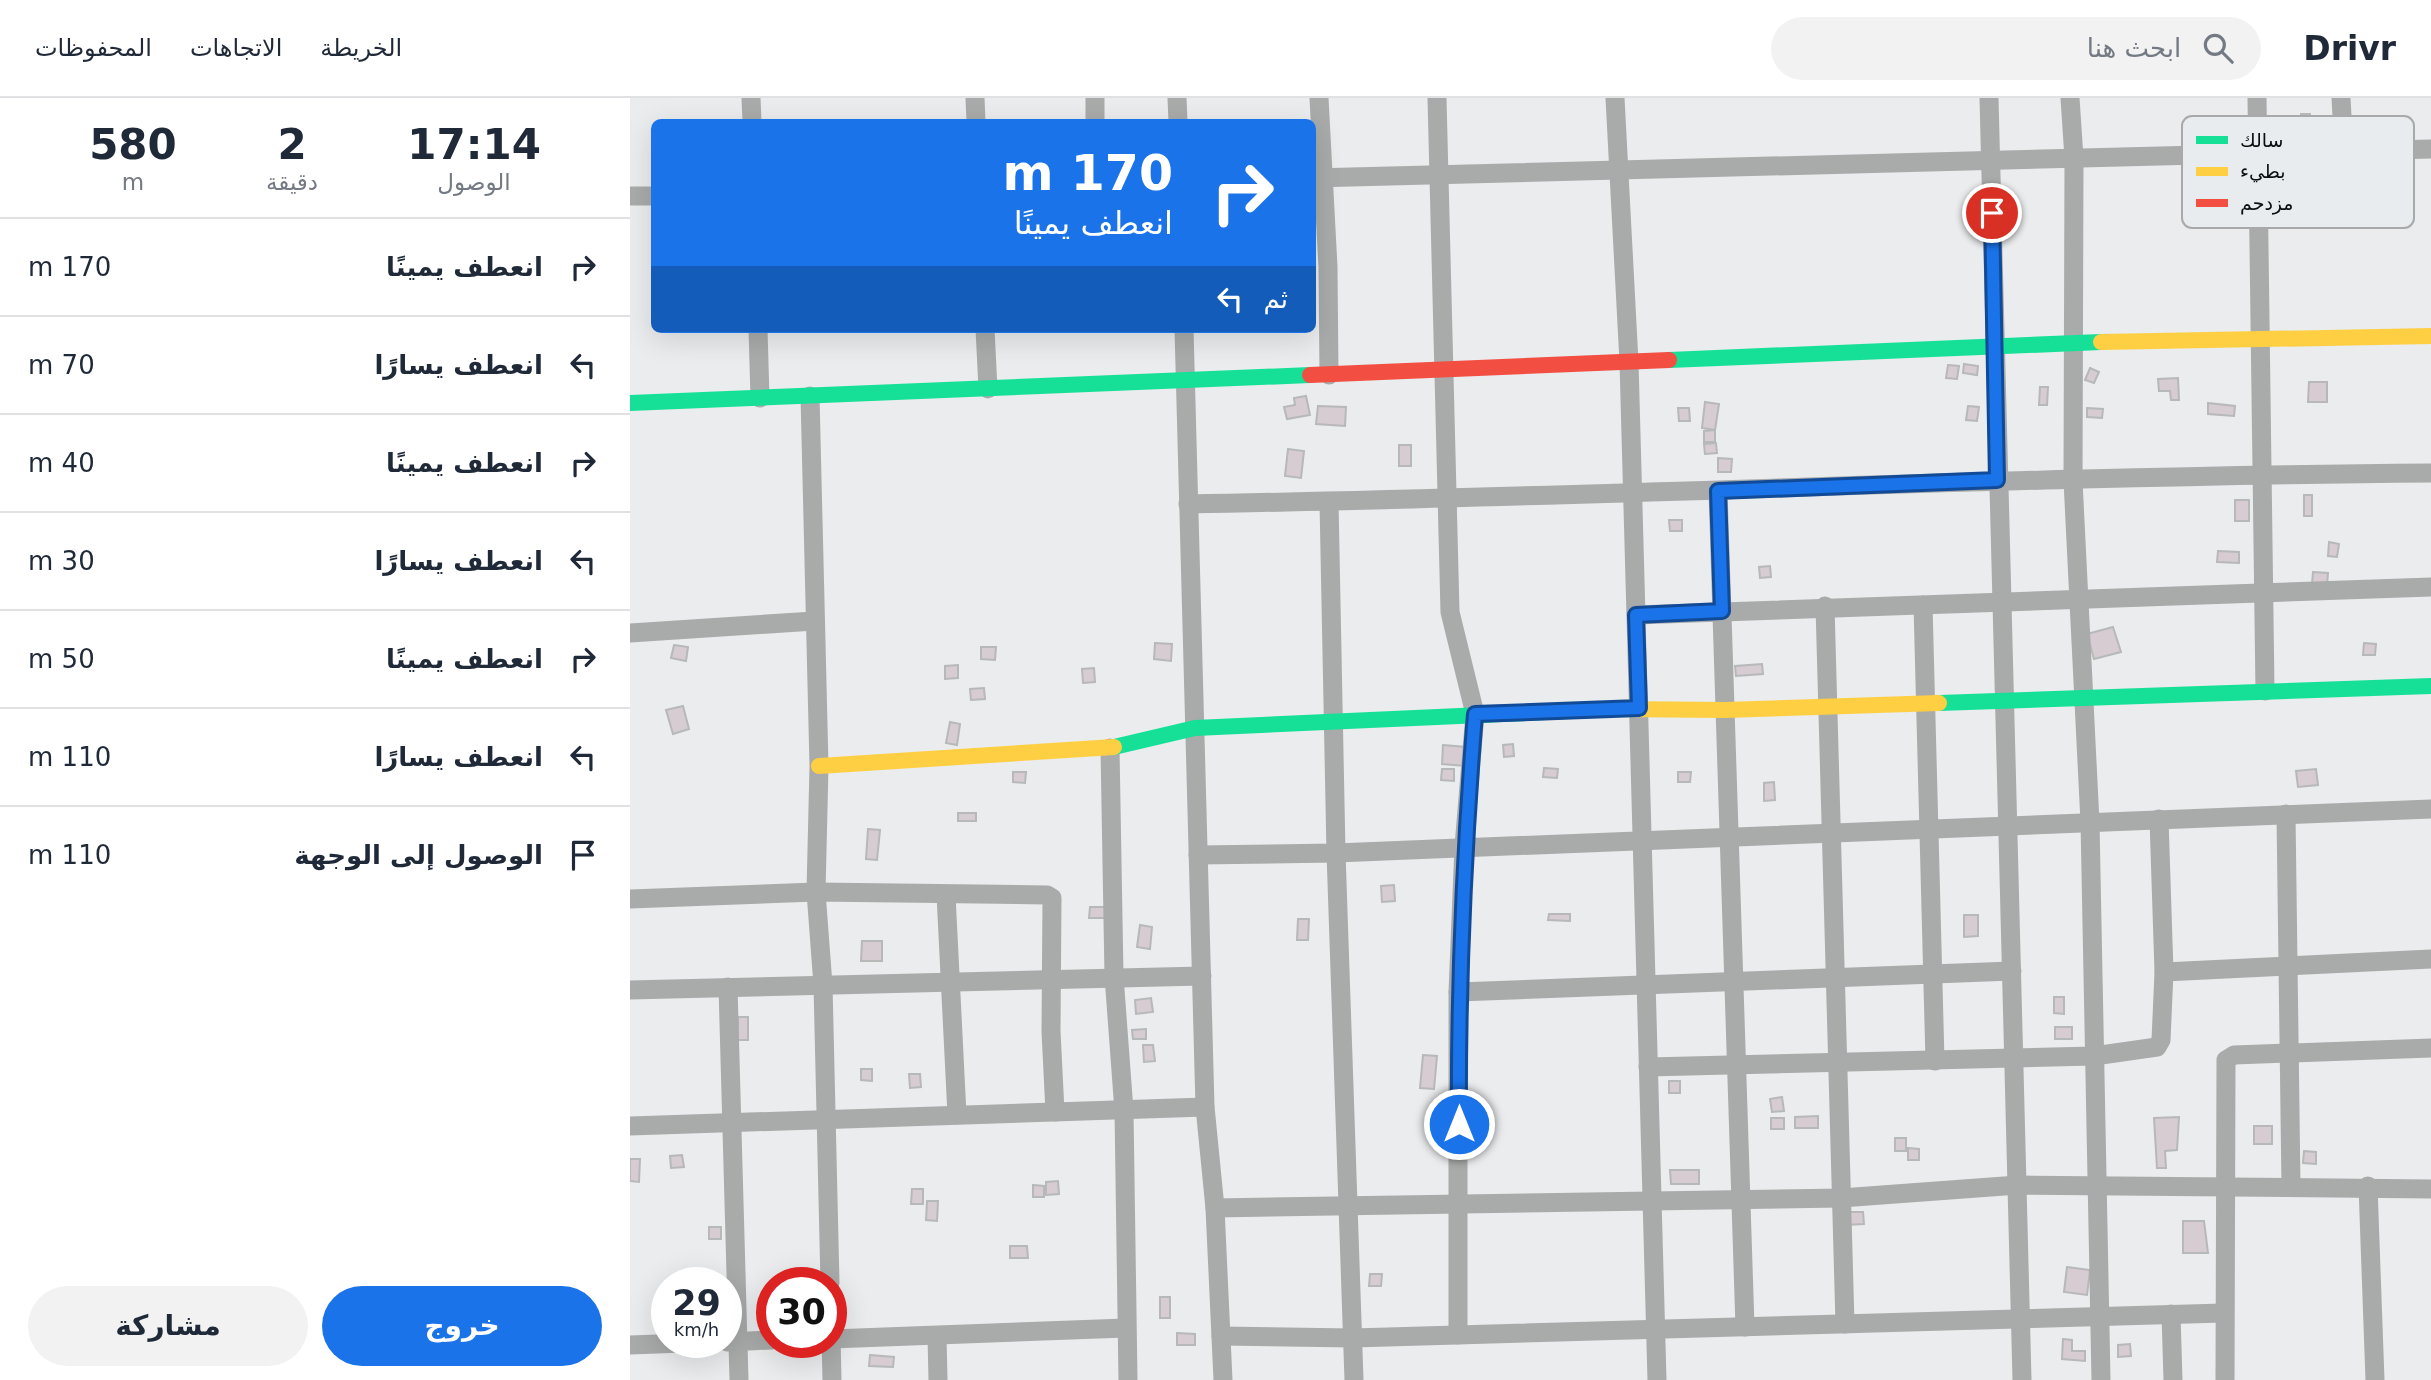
<!DOCTYPE html>
<html lang="ar">
<meta charset="utf-8">
<style>
:root{--surface:#fff;--page:#f2f2f3;--text:#1f2937;--muted:#747a83;--line:#e0e1e3;--accent:#1a73e8}
body{margin:0;font-family:"DejaVu Sans","Noto Naskh Arabic",sans-serif;background:var(--page);color:var(--text);direction:rtl;height:100vh;display:flex;flex-direction:column;font-size:26px;white-space:nowrap}
*{box-sizing:border-box;margin:0}
p{font-size:23px;color:var(--muted)}
.icon{flex:none;width:38px;height:38px;fill:none;stroke:currentColor;stroke-width:2;stroke-linecap:round;stroke-linejoin:round}
.map{position:relative;flex:1;overflow:hidden;direction:ltr}
.details{display:flex;flex-direction:column;background:var(--surface);width:630px}
.details>*{flex:none}
.top-card{position:absolute;left:21px;top:21px;width:665px;height:214px;border-radius:10px;box-shadow:0 7px 28px #0002;direction:rtl;background:#1a73e8;color:#fff;overflow:hidden}
.speed{position:absolute;left:21px;top:1169px;display:flex;gap:14px;font-size:35px;font-weight:700;text-align:center}
.speed>*{display:grid;place-content:center;width:91px;height:91px;border-radius:50%;background:var(--surface);box-shadow:0 7px 28px #0002;line-height:1}
.speed small{font-size:18px;font-weight:400}
.speed .limit{border:10px solid #d22;background:#fff;color:#111}
.pin{position:absolute;display:grid;place-items:center;width:60px;height:60px;color:#fff;margin:-30px;border:4px solid #fff;border-radius:50%;box-shadow:0 2px 7px #0007}
.me{position:absolute;width:77px;margin:-38px;rotate:0deg;stroke-linejoin:round;filter:drop-shadow(0 0 5px #0008)}
.turn{display:flex;align-items:center;gap:24px;height:147px;padding:0 28px;font-size:32px}
.turn .icon{width:91px;height:91px;stroke-width:2.5}
.turn b{display:block;font-size:49px;line-height:60px}
.then{display:flex;align-items:center;height:66px;padding:0 28px;background:#0003;gap:14px;font-size:26px}
.eta{display:flex;justify-content:space-evenly;align-items:center;height:119px;text-align:center}
.eta b{font-size:42px;font-weight:700;line-height:49px}
.action{display:flex;gap:14px;margin-top:auto;padding:14px 28px}
.action a{flex:1;height:80px;border-radius:42px;background:var(--accent);color:#fff;font-size:28px;font-weight:700;line-height:80px;text-align:center}
.action a+a{background:var(--page);color:var(--text)}
ul{padding:0;list-style:none}
li{display:flex;align-items:center;gap:21px;height:98px;padding:0 28px;border-top:2px solid var(--line)}
li div{flex:1}
li b{display:block;font-size:26px}
li em{font-style:normal}
header{display:flex;align-items:center;gap:42px;box-sizing:border-box;height:98px;padding:0 35px;background:var(--surface);border-bottom:2px solid var(--line)}
header strong{font-size:33px}
nav{display:flex;gap:38px;margin-inline-start:auto;font-size:24px}
.search{width:490px;height:63px;background:var(--page);display:flex;align-items:center;gap:18px;box-sizing:border-box;padding:0 24px;border-radius:38px;color:var(--muted);font-size:26px}
main{display:flex;flex:1;min-height:0}
.map>svg:first-child{display:block}
</style>
<header>
<strong>Drivr</strong>
<div class="search"><svg class="icon" aria-label="search" viewBox="0 0 24 24"><circle cx="10" cy="10" r="6"/><path d="M15 15l6 6"/></svg>ابحث هنا</div>
<nav><a>الخريطة</a><a>الاتجاهات</a><a>المحفوظات</a></nav>
</header>
<main>
<div class="map">
<svg width="1801" height="1282" viewBox="0 0 1801 1282">
<rect width="100%" height="100%" fill="#eaeced"/>
<g fill="#d7ccd2" stroke="#b7b8b8" stroke-width="2">
<path d="M1671,16h9l1,20h-10z"/>
<path d="M1334,266l14,2 -1,9 -14,-2z"/>
<path d="M1318,267l11,1 -2,13 -11,-1z"/>
<path d="M1460,270l9,4 -5,11 -9,-3z"/>
<path d="M1548,280l1,22h-8l-1,-9h-11l-1,-12z"/>
<path d="M1679,284h18v20h-19z"/>
<path d="M1410,289h8l-1,18h-8z"/>
<path d="M676,298l4,19 -23,4 -3,-12 11,-2 -1,-7z"/>
<path d="M1075,304l14,2 -4,26 -13,-2z"/>
<path d="M1578,305l27,3 -1,10 -26,-2z"/>
<path d="M688,308l28,1 -1,19 -29,-2z"/>
<path d="M1338,308l11,1 -2,14 -11,-1z"/>
<path d="M1048,310h11l1,13h-11z"/>
<path d="M1457,310l16,1 -1,9 -15,-1z"/>
<path d="M1085,332v12h-11v-11z"/>
<path d="M1086,345l1,10 -12,1 -1,-10z"/>
<rect x="769" y="347" width="12" height="21"/>
<path d="M658,351l16,2 -3,27 -16,-2z"/>
<path d="M1088,360l14,1 -1,13h-13z"/>
<rect x="1674" y="397" width="8" height="21"/>
<rect x="1605" y="402" width="14" height="21"/>
<path d="M1039,422h13v11h-12z"/>
<path d="M1699,444l10,2 -2,13 -9,-1z"/>
<path d="M1588,453l21,1v11l-22,-1z"/>
<path d="M1140,468l1,11 -11,1 -1,-11z"/>
<path d="M1683,474l15,1 -1,12 -15,-1z"/>
<path d="M1483,529l8,25 -27,7 -7,-25z"/>
<path d="M525,545l17,1 -1,17 -17,-2z"/>
<path d="M1734,545l12,1 -1,11h-12z"/>
<path d="M44,547l14,2 -2,14 -15,-3z"/>
<path d="M351,549h15l-1,13 -14,-1z"/>
<path d="M1132,566l1,10 -27,2 -1,-10z"/>
<path d="M328,567v13l-13,1v-13z"/>
<path d="M464,570l1,14 -12,1 -1,-14z"/>
<path d="M354,590l1,11 -14,1 -1,-11z"/>
<path d="M53,608l6,23 -16,5 -7,-24z"/>
<path d="M320,624l10,2 -3,21 -11,-2z"/>
<path d="M883,646l1,12 -10,1 -1,-12z"/>
<path d="M813,647l23,2 -1,19 -23,-2z"/>
<path d="M914,670l14,1 -1,9 -14,-1z"/>
<path d="M812,671h12v12l-13,-1z"/>
<path d="M1686,671l2,16 -20,2 -2,-16z"/>
<path d="M383,674h13l-1,11 -12,-1z"/>
<path d="M1048,674h13l-1,10h-12z"/>
<path d="M1144,684l1,18 -11,1v-18z"/>
<rect x="328" y="715" width="18" height="8"/>
<path d="M238,731l12,1 -3,30 -11,-1z"/>
<path d="M764,787l1,16 -13,1 -1,-16z"/>
<path d="M460,809h15v11h-16z"/>
<path d="M919,816h21v7l-22,-1z"/>
<path d="M1334,817h14v21l-14,1z"/>
<path d="M668,821h11l-1,21h-11z"/>
<path d="M510,827l12,2 -2,22 -13,-2z"/>
<path d="M232,843h20v20h-21z"/>
<path d="M1424,899h10v17l-10,-1z"/>
<path d="M521,900l2,14 -17,2 -1,-14z"/>
<rect x="108" y="919" width="10" height="23"/>
<rect x="1425" y="929" width="17" height="12"/>
<path d="M516,931v10h-13l-1,-9z"/>
<path d="M513,947h10l2,16 -11,1z"/>
<path d="M793,957l14,1 -3,33 -14,-1z"/>
<path d="M231,971h11v12l-11,-1z"/>
<path d="M279,976h11l1,13 -11,1z"/>
<rect x="1039" y="983" width="11" height="12"/>
<path d="M1152,999l2,14 -12,1 -2,-13z"/>
<path d="M1188,1018v12h-23v-11z"/>
<path d="M1549,1019l-2,33 -12,1 1,17h-9l-3,-50z"/>
<rect x="1141" y="1020" width="13" height="11"/>
<rect x="1624" y="1028" width="18" height="18"/>
<rect x="1265" y="1040" width="11" height="13"/>
<path d="M1278,1050l11,1v11h-11z"/>
<path d="M1674,1053l12,1v12l-13,-1z"/>
<path d="M52,1057l2,12 -13,1 -1,-12z"/>
<path d="M0,1061h10l-1,23 -9,-1z"/>
<path d="M1040,1072h29v14h-28z"/>
<path d="M428,1083l1,13 -13,1v-13z"/>
<path d="M403,1087l11,1v11h-11z"/>
<path d="M282,1091h11v15h-12z"/>
<path d="M297,1103h11l-1,20 -11,-1z"/>
<path d="M1216,1114h17l1,12 -17,1z"/>
<path d="M1553,1123h21l4,32h-25z"/>
<rect x="79" y="1129" width="12" height="12"/>
<path d="M380,1148h17l1,12h-18z"/>
<path d="M1437,1169l23,3 -3,25 -23,-3z"/>
<path d="M740,1176h12l-1,12h-12z"/>
<rect x="530" y="1199" width="10" height="21"/>
<path d="M547,1235l18,1v11h-18z"/>
<path d="M1433,1241l9,1v11h13v10l-23,-2z"/>
<path d="M1500,1246l1,12 -13,1v-12z"/>
<path d="M240,1257l24,2 -1,10 -24,-1z"/>
</g>
<g fill="none" stroke-linecap="round" stroke-linejoin="round">
<g stroke="#a9aaaa" stroke-width="19">
<path d="M121,0l1,24"/>
<path d="M345,0l1,24"/>
<path d="M465,0v24"/>
<path d="M547,0l1,24"/>
<path d="M689,0l9,169 1,108"/>
<path d="M807,0l13,514 25,102 -11,132 -6,146v343"/>
<path d="M985,0l14,264 28,1018"/>
<path d="M1359,0l33,1282"/>
<path d="M1440,0l4,60 -1,323 17,341 11,558"/>
<path d="M1627,0l8,593"/>
<path d="M1711,0l3,53"/>
<path d="M682,80l1119,-29"/>
<path d="M0,98h24"/>
<path d="M128,231l2,69"/>
<path d="M355,231l3,60"/>
<path d="M554,231l21,778 10,101 8,172"/>
<path d="M180,298l9,370 -3,126 7,93 7,298"/>
<path d="M1088,393l27,836"/>
<path d="M699,404l7,351 18,527"/>
<path d="M558,406c415,-7 829,-28 1243,-31"/>
<path d="M1293,507l12,456"/>
<path d="M1195,508l20,718"/>
<path d="M1006,517l795,-28"/>
<path d="M0,535l184,-12"/>
<path d="M480,650l4,228 10,135 4,269"/>
<path d="M1656,716l5,373"/>
<path d="M568,757l138,-2 1095,-44"/>
<path d="M316,797l11,220"/>
<path d="M0,801l186,-7 231,3 5,3 -1,133 4,81"/>
<path d="M1534,874l267,-13"/>
<path d="M98,889l11,393"/>
<path d="M0,892l572,-14"/>
<path d="M828,894l554,-21"/>
<path d="M1018,969l446,-11 63,-9 4,-7 3,-68 -5,-153"/>
<path d="M0,1028l575,-19"/>
<path d="M1738,1088l7,194"/>
<path d="M585,1110l626,-10 177,-13 413,4"/>
<path d="M1541,1216l2,66"/>
<path d="M307,1238l1,44"/>
<path d="M591,1238l132,2 870,-25"/>
<path d="M201,1239l1,43"/>
<path d="M201,1241l295,-11"/>
<path d="M97,1244l45,-2"/>
<path d="M0,1247l81,-3"/>
<path d="M1595,1282l1,-320 8,-5 197,-7"/>
</g>
<g stroke="#16e098" stroke-width="16">
<path d="M1039,262l432,-18"/>
<path d="M0,305l680,-28"/>
<path d="M1309,605l492,-17"/>
<path d="M484,649l81,-19 420,-19"/>
</g>
<g stroke="#ffcf43" stroke-width="16">
<path d="M1471,244l330,-6"/>
<path d="M985,611l110,1 214,-7"/>
<path d="M189,668l295,-19"/>
</g>
<path stroke="#f24e42" stroke-width="16" d="M680,277l359,-15"/>
</g>
<g fill="none" stroke-linecap="round" stroke-linejoin="round">
<g stroke="#114b97" stroke-width="18">
<path id="route" d="M829,1026c-1,-137 5,-273 16,-410l164,-6 -3,-93 86,-4 -4,-120 279,-11 -5,-267"/>
</g>
<use href="#route" stroke="#1a73e8" stroke-width="12"/>
</g>
<rect x="1552" y="18" width="232" height="112" rx="10" fill="#e9ecee" stroke="#a7a9ab" stroke-width="2"/>
<rect x="1566" y="38" width="32" height="8" fill="#16e098"/>
<rect x="1566" y="69" width="32" height="9" fill="#ffcf43"/>
<rect x="1566" y="101" width="32" height="8" fill="#f24e42"/>
<g font-size="19" fill="#0c0d0e">
<text x="1610" y="49">سالك</text>
<text x="1610" y="80">بطيء</text>
<text x="1610" y="112">مزدحم</text>
</g>
</svg>
<div class="speed"><div>29<small>km/h</small></div><div class="limit">30</div></div>
<div class="pin" style="left:1362px;top:115px;background:#d93025"><svg class="icon" aria-label="arrive" viewBox="0 0 24 24"><path d="M6 21V4h12l-3 4 3 4H6"/></svg></div>
<svg class="me" style="left:829px;top:1026px" viewBox="-20 -20 40 40"><circle r="17" fill="#1a73e8" stroke="#fff" stroke-width="3"/><path d="M0-11L8 9 0 5-8 9z" fill="#fff"/></svg>
<div class="top-card">
<div class="turn"><svg class="icon" aria-label="right" viewBox="0 0 24 24"><path d="M7 20v-9h11M14 6l5 5-5 5"/></svg><div><b>170 m</b>انعطف يمينًا</div></div>
<div class="then">ثم<svg class="icon" aria-label="left" viewBox="0 0 24 24"><path d="M17 20v-9H6M10 6l-5 5 5 5"/></svg></div>
</div>
</div>
<section class="details">
<div class="eta">
<div><b>17:14</b><p>الوصول</p></div>
<div><b>2</b><p>دقيقة</p></div>
<div><b>580</b><p>m</p></div>
</div>
<ul>
<li><svg class="icon" aria-label="right" viewBox="0 0 24 24"><path d="M7 20v-9h11M14 6l5 5-5 5"/></svg><div><b>انعطف يمينًا</b></div><em>170 m</em></li>
<li><svg class="icon" aria-label="left" viewBox="0 0 24 24"><path d="M17 20v-9H6M10 6l-5 5 5 5"/></svg><div><b>انعطف يسارًا</b></div><em>70 m</em></li>
<li><svg class="icon" aria-label="right" viewBox="0 0 24 24"><path d="M7 20v-9h11M14 6l5 5-5 5"/></svg><div><b>انعطف يمينًا</b></div><em>40 m</em></li>
<li><svg class="icon" aria-label="left" viewBox="0 0 24 24"><path d="M17 20v-9H6M10 6l-5 5 5 5"/></svg><div><b>انعطف يسارًا</b></div><em>30 m</em></li>
<li><svg class="icon" aria-label="right" viewBox="0 0 24 24"><path d="M7 20v-9h11M14 6l5 5-5 5"/></svg><div><b>انعطف يمينًا</b></div><em>50 m</em></li>
<li><svg class="icon" aria-label="left" viewBox="0 0 24 24"><path d="M17 20v-9H6M10 6l-5 5 5 5"/></svg><div><b>انعطف يسارًا</b></div><em>110 m</em></li>
<li><svg class="icon" aria-label="arrive" viewBox="0 0 24 24"><path d="M6 21V4h12l-3 4 3 4H6"/></svg><div><b>الوصول إلى الوجهة</b></div><em>110 m</em></li>
</ul>
<div class="action"><a>خروج</a><a>مشاركة</a></div>
</section>
</main>
